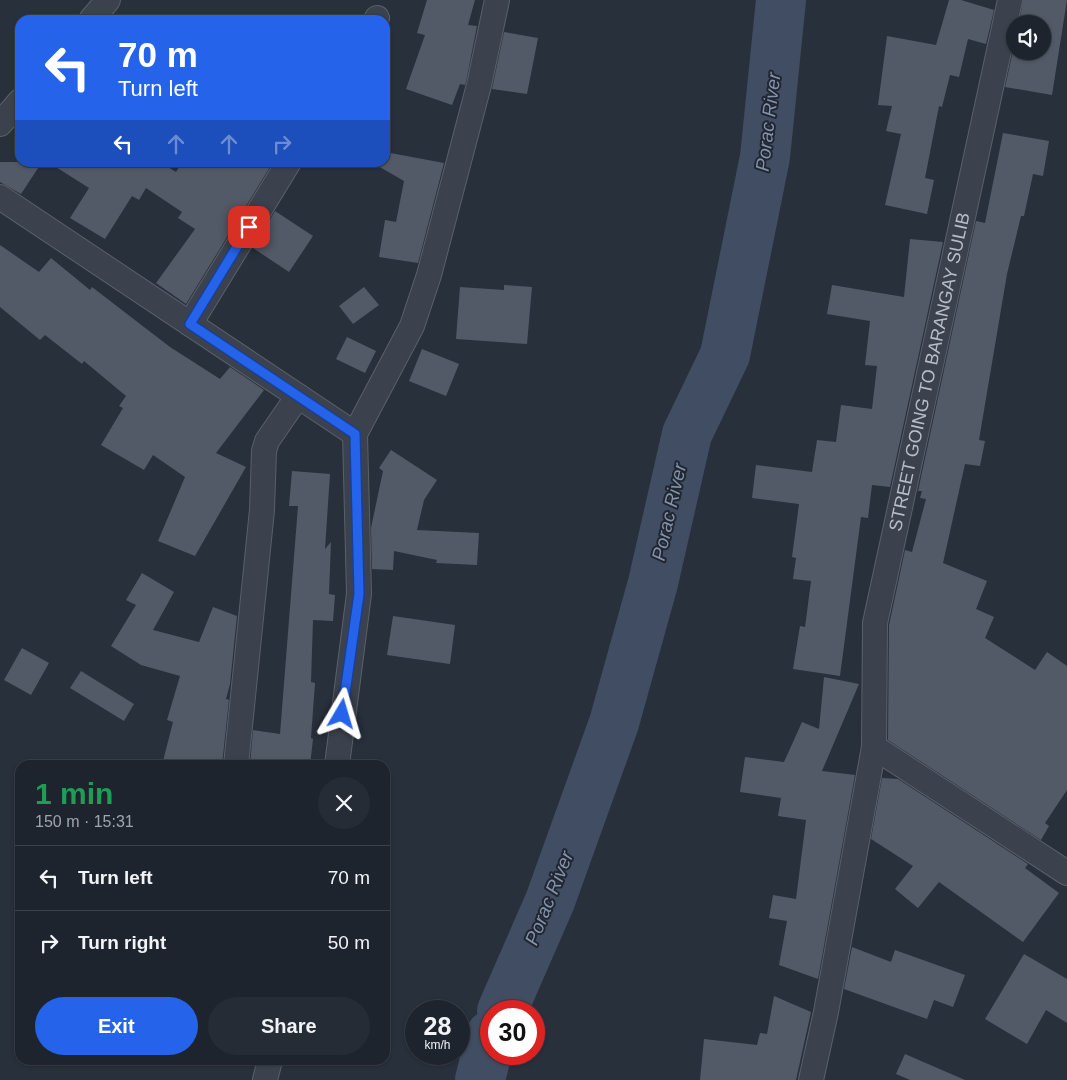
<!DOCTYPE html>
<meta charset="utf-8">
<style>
:root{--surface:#1e242d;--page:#262c35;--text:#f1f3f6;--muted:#a1a4aa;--line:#3c4149;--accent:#2563eb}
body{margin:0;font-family:Helvetica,sans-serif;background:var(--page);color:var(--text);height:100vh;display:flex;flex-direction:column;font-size:19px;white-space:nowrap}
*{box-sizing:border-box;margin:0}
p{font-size:16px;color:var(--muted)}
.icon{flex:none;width:28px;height:28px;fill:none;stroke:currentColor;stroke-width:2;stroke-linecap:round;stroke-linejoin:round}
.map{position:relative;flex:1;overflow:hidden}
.drawer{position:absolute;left:15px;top:760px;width:375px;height:305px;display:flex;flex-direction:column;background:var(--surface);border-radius:15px;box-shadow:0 1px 4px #0004,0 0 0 1px var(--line)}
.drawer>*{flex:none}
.banner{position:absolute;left:15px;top:15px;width:375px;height:152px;border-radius:15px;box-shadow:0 1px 4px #0004,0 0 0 1px var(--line);background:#2563eb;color:#fff;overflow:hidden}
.buttons{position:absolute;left:1006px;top:15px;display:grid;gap:10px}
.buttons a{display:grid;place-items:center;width:45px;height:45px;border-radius:50%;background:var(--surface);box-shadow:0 1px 4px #0004,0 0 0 1px var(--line);font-size:25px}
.speed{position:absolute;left:405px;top:1000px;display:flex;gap:10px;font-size:25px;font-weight:700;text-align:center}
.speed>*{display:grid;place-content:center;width:65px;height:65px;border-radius:50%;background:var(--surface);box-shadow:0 1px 4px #0004,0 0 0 1px var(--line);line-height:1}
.speed small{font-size:12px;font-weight:400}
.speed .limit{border:8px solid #d22;background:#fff;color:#111}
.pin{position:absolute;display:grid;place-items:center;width:42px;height:42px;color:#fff;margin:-21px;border-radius:10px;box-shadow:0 2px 8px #0006}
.me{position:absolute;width:55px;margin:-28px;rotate:7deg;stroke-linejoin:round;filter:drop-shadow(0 0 4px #0008)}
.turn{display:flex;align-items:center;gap:18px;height:105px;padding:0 20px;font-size:22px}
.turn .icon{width:65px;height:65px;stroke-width:2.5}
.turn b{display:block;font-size:35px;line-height:42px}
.lanes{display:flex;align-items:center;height:48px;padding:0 20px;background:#0003;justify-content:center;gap:25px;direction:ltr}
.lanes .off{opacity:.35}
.round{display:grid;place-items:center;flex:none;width:52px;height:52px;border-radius:26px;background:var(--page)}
.head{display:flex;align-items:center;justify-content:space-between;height:85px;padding:0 20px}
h1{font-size:30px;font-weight:700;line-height:38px;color:#1e9e55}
.action{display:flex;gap:10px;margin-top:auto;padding:10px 20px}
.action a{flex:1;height:58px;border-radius:30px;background:var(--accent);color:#fff;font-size:20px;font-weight:700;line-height:58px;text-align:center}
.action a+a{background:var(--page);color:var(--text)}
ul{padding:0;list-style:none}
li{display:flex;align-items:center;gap:15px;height:65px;padding:0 20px;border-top:1px solid var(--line)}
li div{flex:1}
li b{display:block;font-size:19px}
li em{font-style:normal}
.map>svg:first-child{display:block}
</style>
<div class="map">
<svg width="1067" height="1080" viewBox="0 0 1067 1080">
<rect width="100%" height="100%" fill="#28303c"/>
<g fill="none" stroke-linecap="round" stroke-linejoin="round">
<g stroke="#404d63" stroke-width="50">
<path d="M502,1011l48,-110 64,-178 39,-140 34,-149 38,-79 40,-198 16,-157"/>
<path d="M480,1080l11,-45"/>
</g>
</g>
<g fill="#525a67">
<path d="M427,0h48l-7,25 9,1 -11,56 -1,3 -5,-1 -8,21 -46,-16 19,-54 -8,-2z"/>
<path d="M949,0h12l33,10 -8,34 -18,-5 -9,38 -9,-2 -8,32 -3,-1 -14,72 9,2 -7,34 -42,-9 16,-71 -15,-3 6,-25 -14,-1 9,-69 49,9z"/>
<path d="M1023,0h44l-15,95 -47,-8 10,-45v9h27v-27h-23z"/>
<path d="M504,32l34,6 -11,56 -35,-5z"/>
<path d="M1003,133l46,8 -6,35 -10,-2 -9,42h-3l-14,58 -28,166 6,1 -5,25 -15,-2 -22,99 44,18 -11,28 18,8 -9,21 50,32 12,-18 20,14v124l-22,33 4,3 -8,14 -153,-100 1,-115 16,-75 7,2 14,-53 -6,-1 2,-7h-4l58,-270 9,2z"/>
<path d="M385,152l59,11 -26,100 -39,-6 6,-37 11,2 8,-41 -33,-19h14z"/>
<path d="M0,162h42l-21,32 -21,-12z"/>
<path d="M48,162h112l16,10 6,-10h91l-87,142 -30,-21 39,-54 -17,-11 4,-6 -36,-24 -7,12 -7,-4 -27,43 -35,-21 19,-30z"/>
<path d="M275,211l38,25 -24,36 -36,-24z"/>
<path d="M910,239l33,3 -53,245 -18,-2 -4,33 -7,-1 -21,159 -47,-7 7,-43 5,1 6,-46 -18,-2 3,-21 -4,-1 7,-53 -47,-6 4,-33 56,7 5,-32 19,2 5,-37 31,4 5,-43 -12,-1 5,-44 -43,-7 5,-29 72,12z"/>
<path d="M0,245l39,27 12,-14 39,32 2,-3 78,60 50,32 10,-12 34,23 -48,63 30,14 -51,89 -37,-15 27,-64 -32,-22 -9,15 -43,-25 22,-37 -4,-2 7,-10 -42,-35 -2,3 -37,-29 -5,5 -40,-33z"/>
<path d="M504,285l28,2 -5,57 -71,-5 4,-52 44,3z"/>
<path d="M364,287l15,18 -26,19 -14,-18z"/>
<path d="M347,337l29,14 -11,22 -29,-14z"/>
<path d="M422,349l37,15 -13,32 -37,-15z"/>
<path d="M391,450l46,30 -13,20 -7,30 62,3 -2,32 -41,-2 1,-3 -43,-9 -1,19 -21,-1 -1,-41 12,-57 -4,-3z"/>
<path d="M292,471l38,3 -5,75 6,-7 -2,52 6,1 -2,26 -20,-1 -2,62 4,1 -4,55 2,1 -3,26h-60l3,-35 27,4 18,-228h-9z"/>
<path d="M142,573l32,19 -21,38 46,12 14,-35 24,9 -7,68 -4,15 3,1 -7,65h-60l11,-43 -6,-2 13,-44 -39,-11 -30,-19 25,-41 -10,-5z"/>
<path d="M393,616l62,9 -5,39 -63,-9z"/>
<path d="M22,648l27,15 -18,32 -27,-15z"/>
<path d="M81,671l53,33 -10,17 -54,-33z"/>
<path d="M824,677l35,7 -37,87 33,4 -37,204 -39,-14 8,-44 -18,-3 4,-23 23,4 10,-79 -28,-4 3,-18 -41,-6 5,-35 39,5 18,-40 17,7z"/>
<path d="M882,778l16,1 130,85 -3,4 34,25 -36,49 -84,-60 -21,26 -23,-19 18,-23 -42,-27z"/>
<path d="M852,947l39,15 4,-12 70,25 -12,32 -19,-7 -7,19 -83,-30z"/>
<path d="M1024,954l43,25v44l-21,-13 -19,34 -42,-25z"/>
<path d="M774,996l37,16 -15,68h-96l4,-41 53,6 3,-12 7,1z"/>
<path d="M905,1054l60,26h-55l-14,-6z"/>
</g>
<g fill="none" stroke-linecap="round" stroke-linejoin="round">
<g stroke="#5a606b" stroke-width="26">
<g id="street">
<path d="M91,20l17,-20"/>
<path d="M376,20l1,-2"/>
<path d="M0,124l20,-23"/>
<path d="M0,197l355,237"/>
<path d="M190,324l99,-162"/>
<path d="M874,747l193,126"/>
<path d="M236,765l26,-255 2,-59 3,-10 31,-45"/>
<path d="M337,765l22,-171 -4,-160 57,-108 17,-51 50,-190 18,-85"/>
<path d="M265,1080l5,-20"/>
<path id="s1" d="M811,1080l15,-68 48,-265 1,-124 135,-623"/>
</g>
</g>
<use href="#street" stroke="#3c424d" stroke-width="24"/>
</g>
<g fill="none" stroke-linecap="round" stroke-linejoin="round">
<g stroke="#184099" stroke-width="12">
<path id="route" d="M249,227l-59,97 165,110 4,160 -17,120"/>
</g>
<use href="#route" stroke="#2563eb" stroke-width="9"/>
</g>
<g text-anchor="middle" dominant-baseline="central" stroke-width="4" stroke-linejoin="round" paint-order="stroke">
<g font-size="18" fill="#b8bdc8" stroke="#212732">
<text stroke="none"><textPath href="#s1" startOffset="720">STREET GOING TO BARANGAY SULIB</textPath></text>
</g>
<g font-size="19" font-style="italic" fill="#8393ab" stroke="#212732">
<text transform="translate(768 122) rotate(-83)">Porac River</text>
<text transform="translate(669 512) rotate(-77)">Porac River</text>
<text transform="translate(549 898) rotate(-68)">Porac River</text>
</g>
</g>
</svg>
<div class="buttons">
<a><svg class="icon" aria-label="sound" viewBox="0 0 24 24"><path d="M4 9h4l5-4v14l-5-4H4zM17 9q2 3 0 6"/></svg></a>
</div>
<div class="speed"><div>28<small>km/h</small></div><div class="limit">30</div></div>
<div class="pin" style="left:249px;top:227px;background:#d93025"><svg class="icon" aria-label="arrive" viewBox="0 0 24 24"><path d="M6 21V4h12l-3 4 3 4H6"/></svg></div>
<svg class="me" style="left:342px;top:714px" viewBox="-20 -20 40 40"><path d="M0-17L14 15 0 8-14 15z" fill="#2563eb" stroke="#fff" stroke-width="4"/></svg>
<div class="banner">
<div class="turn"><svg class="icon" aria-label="left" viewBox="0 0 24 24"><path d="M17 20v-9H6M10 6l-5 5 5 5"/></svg><div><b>70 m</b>Turn left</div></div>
<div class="lanes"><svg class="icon" aria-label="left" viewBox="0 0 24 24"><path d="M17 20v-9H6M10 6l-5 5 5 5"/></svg><svg class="icon off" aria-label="ahead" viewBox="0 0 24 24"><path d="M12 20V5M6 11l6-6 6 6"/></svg><svg class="icon off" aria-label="ahead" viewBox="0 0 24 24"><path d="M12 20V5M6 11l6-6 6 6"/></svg><svg class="icon off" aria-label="right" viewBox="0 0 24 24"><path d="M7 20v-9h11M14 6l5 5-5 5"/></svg></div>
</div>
<section class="drawer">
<div class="head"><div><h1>1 min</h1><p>150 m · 15:31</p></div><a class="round"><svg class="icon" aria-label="close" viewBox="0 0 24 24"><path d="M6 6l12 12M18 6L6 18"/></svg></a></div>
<ul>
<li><svg class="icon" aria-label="left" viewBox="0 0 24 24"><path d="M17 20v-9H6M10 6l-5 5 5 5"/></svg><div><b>Turn left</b></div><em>70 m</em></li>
<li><svg class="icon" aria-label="right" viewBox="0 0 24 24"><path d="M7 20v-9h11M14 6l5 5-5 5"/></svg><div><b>Turn right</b></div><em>50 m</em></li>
</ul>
<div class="action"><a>Exit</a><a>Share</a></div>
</section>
</div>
